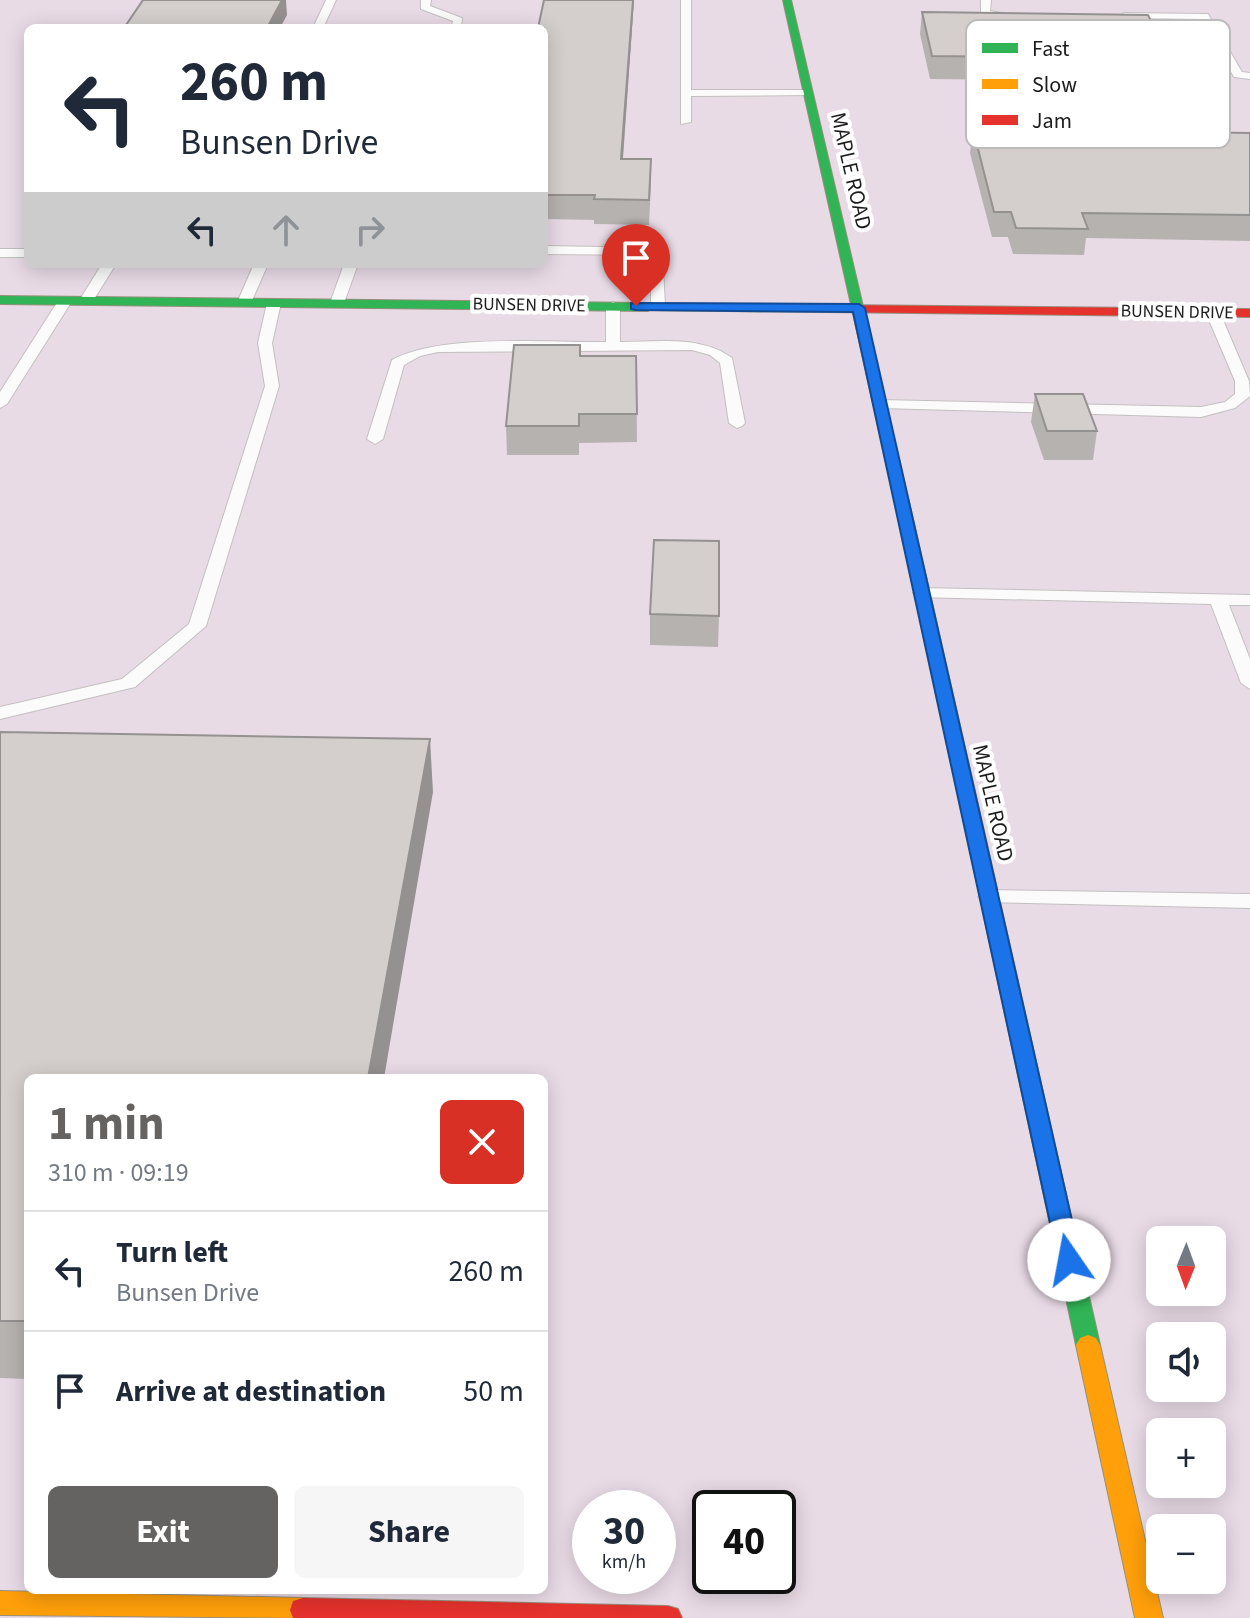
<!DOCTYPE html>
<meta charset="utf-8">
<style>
:root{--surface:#fff;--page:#f6f6f7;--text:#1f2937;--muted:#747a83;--line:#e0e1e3;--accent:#656362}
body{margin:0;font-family:"Source Sans 3",sans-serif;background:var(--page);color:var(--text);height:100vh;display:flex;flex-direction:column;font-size:30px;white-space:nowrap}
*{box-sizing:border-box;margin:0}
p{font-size:26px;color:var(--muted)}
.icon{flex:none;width:44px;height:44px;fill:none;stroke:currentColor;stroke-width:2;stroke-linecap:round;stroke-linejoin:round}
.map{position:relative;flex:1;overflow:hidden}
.drawer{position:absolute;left:24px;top:1074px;width:524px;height:520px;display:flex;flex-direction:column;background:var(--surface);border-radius:12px;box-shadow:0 4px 20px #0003}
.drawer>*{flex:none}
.top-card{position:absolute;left:24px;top:24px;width:524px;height:244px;border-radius:12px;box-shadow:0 4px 20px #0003;background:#fff;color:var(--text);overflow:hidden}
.needle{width:52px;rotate:181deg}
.fabs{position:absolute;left:1146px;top:1226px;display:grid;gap:16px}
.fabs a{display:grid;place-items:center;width:80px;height:80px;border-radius:12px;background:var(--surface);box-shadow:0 4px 20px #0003;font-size:40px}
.speed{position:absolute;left:572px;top:1490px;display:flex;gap:16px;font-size:40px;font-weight:700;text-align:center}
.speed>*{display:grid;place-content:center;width:104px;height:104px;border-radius:50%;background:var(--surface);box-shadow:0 4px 20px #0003;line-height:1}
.speed small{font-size:20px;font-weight:400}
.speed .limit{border:4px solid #111;border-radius:12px;background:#fff;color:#111}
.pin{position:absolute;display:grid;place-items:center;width:68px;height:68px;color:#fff;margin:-82px -34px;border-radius:50% 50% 50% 0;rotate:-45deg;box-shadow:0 0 8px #0007}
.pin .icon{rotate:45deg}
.me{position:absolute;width:88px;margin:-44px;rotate:348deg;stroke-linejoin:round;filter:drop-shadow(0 0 6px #0008)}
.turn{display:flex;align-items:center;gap:28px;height:168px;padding:0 24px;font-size:36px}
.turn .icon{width:104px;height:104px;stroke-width:2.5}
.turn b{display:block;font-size:56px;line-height:68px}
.lanes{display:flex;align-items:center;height:76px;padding:0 24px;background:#0003;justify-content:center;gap:40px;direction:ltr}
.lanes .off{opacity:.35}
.round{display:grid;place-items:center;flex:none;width:84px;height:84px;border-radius:12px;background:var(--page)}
.summary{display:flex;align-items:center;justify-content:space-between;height:136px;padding:0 24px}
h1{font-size:48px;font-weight:700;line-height:60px;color:var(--accent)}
.cta{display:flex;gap:16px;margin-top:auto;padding:16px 24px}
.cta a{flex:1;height:92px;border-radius:12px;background:var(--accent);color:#fff;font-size:32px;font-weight:700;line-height:92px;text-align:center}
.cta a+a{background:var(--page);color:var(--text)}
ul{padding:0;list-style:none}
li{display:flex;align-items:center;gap:24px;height:120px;padding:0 24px;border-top:2px solid var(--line)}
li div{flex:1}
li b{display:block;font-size:30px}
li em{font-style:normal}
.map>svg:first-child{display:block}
</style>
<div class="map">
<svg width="1250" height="1618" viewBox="0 0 1250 1618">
<rect width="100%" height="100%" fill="#ece7e4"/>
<path fill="#e9dbe6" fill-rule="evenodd" d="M0,0h1250v1618h-1250zM28,28h516v236h-516zM28,1078h516v512h-516zM1160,1240h52v52h-52zM1160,1336h52v52h-52zM1160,1432h52v52h-52zM590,1508h68v68h-68zM710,1508h68v68h-68zM1160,1528h52v52h-52z"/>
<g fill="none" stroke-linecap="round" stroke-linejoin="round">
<g stroke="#c2c0bf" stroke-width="2">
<g id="lane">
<path d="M326,0h10l-13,28h-10z"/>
<path d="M421,0h10l-1,6 32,12 -1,10h-10l2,-7 -32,-12z"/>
<path d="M681,0h10v90h117l4,1v4l-121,1v26l-10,2z"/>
<path d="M981,0h10l-1,11 23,4 -5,3 -27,-2z"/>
<path d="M1124,13l84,1 34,58 8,1v6l-16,-2 -33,-58 -81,-1 -1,-2z"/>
<path d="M544,246l118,2 3,58 -7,4 -7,-4v-51l-107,-1z"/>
<rect x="0" y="249" width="28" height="8"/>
<path d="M102,264h14l-25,40h-10l-2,-3z"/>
<path d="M254,264h14l-17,39 -12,3 -2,-3z"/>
<path d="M344,264h14l-14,39 -7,4 -7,-4z"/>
<path d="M65,297l7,4 -65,103 -7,4v-16l58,-91z"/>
<path d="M274,299l7,4 -9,40 7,43 -73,240 -71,61 -135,32v-12l122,-28 67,-55 76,-238 -7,-43 9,-40z"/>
<path d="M613,302l7,4v36c37,0 81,-7 112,16l13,65 -3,3 -5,2 -8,-5 -9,-60 -10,-8 -18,-5 -254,2 -18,4 -16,9 -21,74 -8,5 -8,-5 25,-79c49,-27 155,-17 214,-18v-36z"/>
<path d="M1213,309l7,4 29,68 1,15 -15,12 -34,9 -321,-9 -7,-4 7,-4 321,7 24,-5 10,-8v-13l-29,-68z"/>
<path d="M922,588l328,7v10h-21l21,54v30l-9,-6 -30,-79 -295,-7 -3,-4z"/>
<path d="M989,890l261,4v14l-268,-6 -4,-5z"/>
</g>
</g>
<g stroke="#96907c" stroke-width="2">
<g id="fast">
<path d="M783,0h8l121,515 -7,4 -7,-4z"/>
<path d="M0,296l648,7 6,4 -6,4 -648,-7z"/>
<path d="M972,813l9,5 119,527 -4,7 -8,3 -8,-3 -4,-7 -113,-527z"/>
</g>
</g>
<g stroke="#96907c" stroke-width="2">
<g id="slow">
<path d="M1088,1335l8,3 4,7 63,273h-28l-59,-273 4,-7z"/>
<path d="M0,1591l303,7 10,3 3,9 -3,8 -313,-3z"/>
</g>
</g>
<g stroke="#96907c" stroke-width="2">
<g id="jam">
<path d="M648,303l602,6v8l-606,-7 -2,-3z"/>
<path d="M905,511l7,4 69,303 -9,5 -9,-5 -65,-303z"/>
<path d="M303,1598l365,8 10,3 4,9h-389l-3,-8 3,-9z"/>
</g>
</g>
<use href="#lane" fill="#fcfbfb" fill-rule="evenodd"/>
<use href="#fast" fill="#30b455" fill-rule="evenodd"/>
<use href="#slow" fill="#ff9f0a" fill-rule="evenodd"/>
<use href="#jam" fill="#e5322d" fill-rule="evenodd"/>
</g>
<g fill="#b6b2b0">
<path d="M544,0h90l-11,159 28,24 -2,42 -55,-1v-4l-50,-1z"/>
<path d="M922,12l249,47 -3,23 -238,-3 -10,-45z"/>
<path d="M973,129l277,4v108l-164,-3 -2,17 -71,-1 -5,-17h-16l-22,-84z"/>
<path d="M28,199v32l-4,-25z"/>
<path d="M580,356h56l1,86 -58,1v12h-72l-1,-29z"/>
<path d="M1035,394l62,37 -4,29h-49l-13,-38z"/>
<path d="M650,614l69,2 -1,31 -68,-2z"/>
<path d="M0,732l433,60 -405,286v301l-28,-1z"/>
</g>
<g fill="#949190">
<path d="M282,0h4l1,15 -7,13h-13z"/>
<path d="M633,0h1l-13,183v-24z"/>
<path d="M430,739l3,53 -49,286h-16z"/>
</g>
<g fill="#d4cfcd" stroke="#949190" stroke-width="2">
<path d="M143,0h139l-15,28h-143z"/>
<path d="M544,0h89l-12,159h30l-2,41 -55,-1 1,-4h-51v-167h-6z"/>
<path d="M922,12l226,3 23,44 -239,-3z"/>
<path d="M973,129l277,4v82l-168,-2 6,16 -72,-1 -5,-16h-17z"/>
<path d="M514,345h66v11h56l1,58h-58v12h-73z"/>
<path d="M1035,394h48l14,37h-50z"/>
<path d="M654,540l65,1v75l-69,-2z"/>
<path d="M0,732l430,7 -62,339h-340v243h-28z"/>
</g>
<path fill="#1a73e8" stroke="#114b97" stroke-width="2" d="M631,303l228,1 6,4 216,952 -3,6 -9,3 -8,-3 -3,-6 -205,-948 -217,-2 -5,-1z"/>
<g text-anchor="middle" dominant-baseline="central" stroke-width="8" stroke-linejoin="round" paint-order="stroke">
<g font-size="18" fill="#1c1c1c" stroke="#fff">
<text transform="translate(529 305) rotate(1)">BUNSEN DRIVE</text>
<text transform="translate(1177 312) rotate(1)">BUNSEN DRIVE</text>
</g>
<g font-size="22" fill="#1c1c1c" stroke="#fff">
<text transform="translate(851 171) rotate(77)">MAPLE ROAD</text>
<text transform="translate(993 803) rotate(77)">MAPLE ROAD</text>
</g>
</g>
<rect x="966" y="20" width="264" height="128" rx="12" fill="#fff" stroke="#bbb" stroke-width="2"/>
<rect x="982" y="43" width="36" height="10" fill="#30b455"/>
<rect x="982" y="79" width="36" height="10" fill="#ff9f0a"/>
<rect x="982" y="115" width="36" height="10" fill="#e5322d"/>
<g font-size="22" fill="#1c1c1c">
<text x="1032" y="56">Fast</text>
<text x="1032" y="92">Slow</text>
<text x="1032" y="128">Jam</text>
</g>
</svg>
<div class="fabs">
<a><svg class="needle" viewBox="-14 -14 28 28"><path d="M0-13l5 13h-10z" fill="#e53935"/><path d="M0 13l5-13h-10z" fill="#747a83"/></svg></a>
<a><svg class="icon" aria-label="sound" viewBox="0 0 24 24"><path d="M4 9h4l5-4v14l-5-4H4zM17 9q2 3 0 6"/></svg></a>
<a>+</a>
<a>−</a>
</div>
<div class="speed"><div>30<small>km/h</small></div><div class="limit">40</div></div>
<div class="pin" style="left:636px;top:306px;background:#d93025"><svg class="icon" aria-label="arrive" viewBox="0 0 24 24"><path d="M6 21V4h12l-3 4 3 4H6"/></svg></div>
<svg class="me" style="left:1069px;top:1260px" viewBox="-20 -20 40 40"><circle r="19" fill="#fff"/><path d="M0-13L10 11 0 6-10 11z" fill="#1a73e8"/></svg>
<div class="top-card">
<div class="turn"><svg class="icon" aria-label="left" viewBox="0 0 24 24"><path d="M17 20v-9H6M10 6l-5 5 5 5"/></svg><div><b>260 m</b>Bunsen Drive</div></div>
<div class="lanes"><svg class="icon" aria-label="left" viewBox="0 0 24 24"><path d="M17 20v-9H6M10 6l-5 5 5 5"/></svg><svg class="icon off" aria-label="ahead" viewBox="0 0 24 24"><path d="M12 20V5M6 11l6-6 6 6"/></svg><svg class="icon off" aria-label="right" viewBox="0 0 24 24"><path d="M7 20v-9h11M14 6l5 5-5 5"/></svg></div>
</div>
<section class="drawer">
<div class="summary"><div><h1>1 min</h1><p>310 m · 09:19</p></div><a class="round" style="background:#d93025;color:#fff"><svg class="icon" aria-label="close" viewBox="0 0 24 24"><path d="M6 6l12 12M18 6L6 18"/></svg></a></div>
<ul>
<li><svg class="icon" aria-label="left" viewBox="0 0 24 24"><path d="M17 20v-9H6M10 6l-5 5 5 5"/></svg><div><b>Turn left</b><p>Bunsen Drive</p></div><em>260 m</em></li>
<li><svg class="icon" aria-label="arrive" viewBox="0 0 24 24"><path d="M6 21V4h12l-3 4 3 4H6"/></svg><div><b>Arrive at destination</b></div><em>50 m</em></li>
</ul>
<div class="cta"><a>Exit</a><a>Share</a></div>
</section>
</div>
